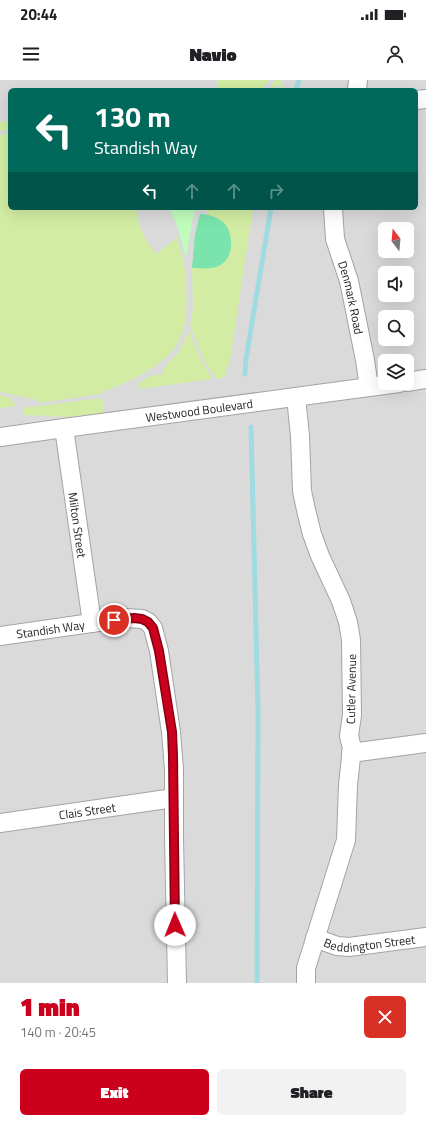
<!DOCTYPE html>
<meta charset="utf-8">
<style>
:root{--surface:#fff;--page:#f2f2f2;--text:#202124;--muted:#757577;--accent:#ca001d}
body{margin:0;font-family:"Titillium Web",sans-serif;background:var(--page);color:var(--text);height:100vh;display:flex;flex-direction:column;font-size:15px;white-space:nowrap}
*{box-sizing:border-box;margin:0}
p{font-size:13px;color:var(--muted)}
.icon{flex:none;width:22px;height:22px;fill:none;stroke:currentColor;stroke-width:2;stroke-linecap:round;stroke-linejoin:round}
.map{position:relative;height:903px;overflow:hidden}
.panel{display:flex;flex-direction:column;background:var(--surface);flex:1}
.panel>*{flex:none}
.banner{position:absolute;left:8px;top:8px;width:410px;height:122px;border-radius:6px;box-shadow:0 4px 16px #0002;background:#00695c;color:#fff;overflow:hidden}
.needle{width:26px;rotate:344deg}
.controls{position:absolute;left:378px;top:142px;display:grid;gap:8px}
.controls a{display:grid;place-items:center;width:36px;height:36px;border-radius:6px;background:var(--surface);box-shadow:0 4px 16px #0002;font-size:20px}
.pin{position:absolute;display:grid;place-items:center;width:34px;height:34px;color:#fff;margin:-17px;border:2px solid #fff;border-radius:50%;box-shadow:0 1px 4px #0007}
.me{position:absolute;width:44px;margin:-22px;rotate:359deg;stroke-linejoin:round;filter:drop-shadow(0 0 3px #0008)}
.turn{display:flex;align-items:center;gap:14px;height:84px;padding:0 20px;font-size:18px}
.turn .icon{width:52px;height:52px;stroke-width:2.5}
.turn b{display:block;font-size:28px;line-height:34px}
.lanes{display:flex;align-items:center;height:38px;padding:0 20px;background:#0003;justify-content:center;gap:20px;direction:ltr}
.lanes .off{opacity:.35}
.round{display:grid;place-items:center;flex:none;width:42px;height:42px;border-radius:6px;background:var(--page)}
.overview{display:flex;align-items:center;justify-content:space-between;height:68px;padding:0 20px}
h1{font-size:24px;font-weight:800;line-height:30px;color:var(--accent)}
.primary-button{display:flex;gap:8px;margin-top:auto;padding:8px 20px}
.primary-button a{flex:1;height:46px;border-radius:6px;background:var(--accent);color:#fff;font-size:16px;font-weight:800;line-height:46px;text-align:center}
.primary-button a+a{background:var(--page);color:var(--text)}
.status{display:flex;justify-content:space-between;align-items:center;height:28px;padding:0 20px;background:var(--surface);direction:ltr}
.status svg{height:11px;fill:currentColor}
header{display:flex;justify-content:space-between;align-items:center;height:52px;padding:0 20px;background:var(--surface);font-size:18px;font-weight:800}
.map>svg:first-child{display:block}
</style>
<div class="status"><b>20:44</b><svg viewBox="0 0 49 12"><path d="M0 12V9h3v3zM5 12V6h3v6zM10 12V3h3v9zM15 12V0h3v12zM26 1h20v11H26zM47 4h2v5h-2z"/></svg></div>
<header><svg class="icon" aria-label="menu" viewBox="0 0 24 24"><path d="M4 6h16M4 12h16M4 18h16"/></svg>Navio<svg class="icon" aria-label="person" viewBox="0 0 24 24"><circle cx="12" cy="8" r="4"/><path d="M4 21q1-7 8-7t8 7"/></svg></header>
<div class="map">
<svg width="426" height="903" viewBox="0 0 426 903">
<rect width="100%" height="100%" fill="#efe9e2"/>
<path fill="#dbdada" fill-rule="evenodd" d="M0,0h426v903h-426zM10,10h406v118h-406zM385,149h22v22h-22zM385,193h22v22h-22zM385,237h22v22h-22zM385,281h22v22h-22z"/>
<g fill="#d2eda3">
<path d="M217,0h52l-6,8 -3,2h-42z"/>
<path d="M275,0h7l-1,8 -5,-3 -3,5h-4z"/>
<path d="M10,41v8l-10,2v-9z"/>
<path d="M10,53v75h127c0,18 8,33 20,46l20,-17c3,11 6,22 8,32 1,5 1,11 1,16 1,22 2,48 -14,66 -7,9 -17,15 -26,21 -14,8 -29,15 -45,20l1,2 -65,9v-3l-37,-8v-257z"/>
<path d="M206,128h47l-23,153 -5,12v4l-9,2 -11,-17 -6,-14 -9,-23 3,-17 -1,-40h18l17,-9 3,-8 1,-8 -1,-8 -10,-15 -13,-6z"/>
<path d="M189,251l10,25 13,23 -73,10 -1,-6 15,-8h7l3,-2 2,-7 14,-14z"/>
<path d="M0,315l11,3 5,8 -16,2z"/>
<path d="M102,318l2,12 -2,3 -31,4 -47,-2 -1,-7z"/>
</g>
<path fill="#bffdbb" d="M169,128h27l-4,14 -6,36c-5,-17 -8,-35 -17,-50z"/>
<path fill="#7ae4ac" d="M200,134c8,0 17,3 23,8 11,10 11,34 -1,42 -8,6 -21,4 -30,4l3,-34z"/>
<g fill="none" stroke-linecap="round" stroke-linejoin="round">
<g stroke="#9fdbe0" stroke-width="5">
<path d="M296,10l3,-10"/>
<path d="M245,294l1,-15 25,-151"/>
<path d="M251,347l7,284 -1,272"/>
</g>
<g stroke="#a4a4a4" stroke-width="20">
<g id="street">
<path d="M357,10l1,-10"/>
<path d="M416,20l10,-1"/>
<path id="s1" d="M333,128l2,31 14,42 16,79 4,27"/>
<path d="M407,302l19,-3"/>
<path d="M296,317l4,39 2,55 4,19 6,24 8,22 21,45 7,21 3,18 1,75 -3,21 3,12 -4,37 -2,55 -40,128v15"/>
<path id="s2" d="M64,348l28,195"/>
<path id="s3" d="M0,357l64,-9 335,-45"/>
<path id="s4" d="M0,556l126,-18 16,1 6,3 5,6 6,23 12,81 3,37v70l3,144"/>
<path d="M351,673l75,-10"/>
<path id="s5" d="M0,743l174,-25"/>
<path id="s6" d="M315,858l22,8 12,1 77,-10"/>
</g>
</g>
<use href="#street" stroke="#fff" stroke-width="18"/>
</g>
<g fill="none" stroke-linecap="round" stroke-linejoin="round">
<g stroke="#830013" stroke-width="10">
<path id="route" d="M114,540l20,-2 8,1 6,3 5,6 6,23 13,81 1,24 2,169"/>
</g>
<use href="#route" stroke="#ca001d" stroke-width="7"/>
</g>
<g text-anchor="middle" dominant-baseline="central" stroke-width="3.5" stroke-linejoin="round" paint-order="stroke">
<g font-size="12" fill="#1d1d1d" stroke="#fff">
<text stroke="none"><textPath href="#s1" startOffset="92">Denmark Road</textPath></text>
<text stroke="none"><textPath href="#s3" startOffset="201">Westwood Boulevard</textPath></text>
<text stroke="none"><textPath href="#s2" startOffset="98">Milton Street</textPath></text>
<text stroke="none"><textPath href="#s4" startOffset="51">Standish Way</textPath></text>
<text transform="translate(351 609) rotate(-89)">Cutler Avenue</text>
<text stroke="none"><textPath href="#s5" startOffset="88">Clais Street</textPath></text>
<text stroke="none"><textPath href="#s6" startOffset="56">Beddington Street</textPath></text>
</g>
</g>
</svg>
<div class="controls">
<a><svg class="needle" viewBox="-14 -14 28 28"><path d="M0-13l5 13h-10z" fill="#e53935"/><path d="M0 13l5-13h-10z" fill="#757577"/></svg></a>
<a><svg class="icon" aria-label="sound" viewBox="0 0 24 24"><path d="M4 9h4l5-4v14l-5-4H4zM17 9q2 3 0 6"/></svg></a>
<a><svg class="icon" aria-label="search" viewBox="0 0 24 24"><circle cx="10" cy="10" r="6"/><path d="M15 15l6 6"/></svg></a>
<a><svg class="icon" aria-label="layers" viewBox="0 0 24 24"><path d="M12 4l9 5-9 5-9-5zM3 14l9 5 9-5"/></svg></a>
</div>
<div class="pin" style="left:114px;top:540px;background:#d93025"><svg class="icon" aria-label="arrive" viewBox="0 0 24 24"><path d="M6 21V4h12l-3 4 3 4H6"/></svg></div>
<svg class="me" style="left:175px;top:845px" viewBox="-20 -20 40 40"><circle r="19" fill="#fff"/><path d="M0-13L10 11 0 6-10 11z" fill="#ca001d"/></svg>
<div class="banner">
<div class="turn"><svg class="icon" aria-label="left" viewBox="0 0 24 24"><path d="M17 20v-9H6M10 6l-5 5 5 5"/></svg><div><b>130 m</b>Standish Way</div></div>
<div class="lanes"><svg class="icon" aria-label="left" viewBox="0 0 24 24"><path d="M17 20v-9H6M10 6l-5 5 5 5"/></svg><svg class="icon off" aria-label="ahead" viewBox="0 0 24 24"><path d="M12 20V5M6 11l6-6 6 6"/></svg><svg class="icon off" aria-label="ahead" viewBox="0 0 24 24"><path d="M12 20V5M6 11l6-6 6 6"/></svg><svg class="icon off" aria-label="right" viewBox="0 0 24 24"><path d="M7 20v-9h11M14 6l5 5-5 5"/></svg></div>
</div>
</div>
<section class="panel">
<div class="overview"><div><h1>1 min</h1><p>140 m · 20:45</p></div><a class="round" style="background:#d93025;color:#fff"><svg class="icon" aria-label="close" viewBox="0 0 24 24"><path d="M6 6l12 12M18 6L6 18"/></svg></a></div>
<div class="primary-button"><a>Exit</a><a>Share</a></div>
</section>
